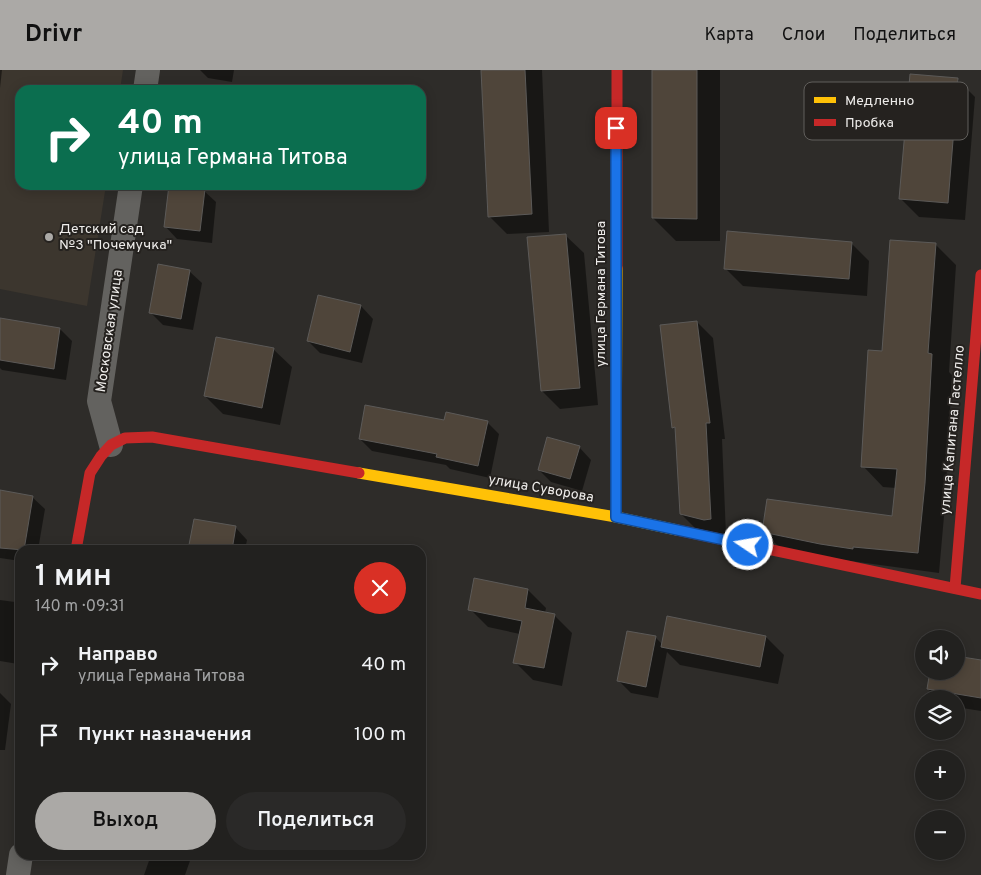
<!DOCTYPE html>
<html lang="ru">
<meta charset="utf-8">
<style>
:root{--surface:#22211f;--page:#2a2928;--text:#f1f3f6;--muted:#a2a3a4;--line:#3f3e3d;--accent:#aba9a6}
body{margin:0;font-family:Overpass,sans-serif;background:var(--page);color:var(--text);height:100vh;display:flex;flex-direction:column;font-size:19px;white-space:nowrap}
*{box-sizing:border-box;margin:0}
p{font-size:16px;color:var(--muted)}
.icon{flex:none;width:28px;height:28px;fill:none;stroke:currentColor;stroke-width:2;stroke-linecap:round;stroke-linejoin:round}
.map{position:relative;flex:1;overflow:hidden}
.sheet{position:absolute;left:15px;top:475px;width:411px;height:315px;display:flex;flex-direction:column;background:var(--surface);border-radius:15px;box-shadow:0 2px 12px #0003,0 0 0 1px var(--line)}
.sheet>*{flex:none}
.hud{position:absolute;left:15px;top:15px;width:411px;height:105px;border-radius:15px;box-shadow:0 2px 12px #0003,0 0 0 1px var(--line);background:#0b6e4f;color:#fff;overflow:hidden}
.fabs{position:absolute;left:915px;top:560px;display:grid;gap:10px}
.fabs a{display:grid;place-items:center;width:50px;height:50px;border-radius:50%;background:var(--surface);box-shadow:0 2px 12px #0003,0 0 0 1px var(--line);font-size:25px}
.pin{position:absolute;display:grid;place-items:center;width:42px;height:42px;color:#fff;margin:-21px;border-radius:10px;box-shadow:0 2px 8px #0006}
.me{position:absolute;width:55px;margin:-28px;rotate:282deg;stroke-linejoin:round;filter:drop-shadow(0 0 4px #0008)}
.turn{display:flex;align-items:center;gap:18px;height:105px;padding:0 20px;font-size:22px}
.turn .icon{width:65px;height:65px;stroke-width:2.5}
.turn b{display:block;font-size:35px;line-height:42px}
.round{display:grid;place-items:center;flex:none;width:52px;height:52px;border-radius:26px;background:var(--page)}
.summary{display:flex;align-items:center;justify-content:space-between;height:85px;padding:0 20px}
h1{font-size:30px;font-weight:600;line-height:38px}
.action{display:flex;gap:10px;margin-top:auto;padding:10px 20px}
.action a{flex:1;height:58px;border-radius:30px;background:var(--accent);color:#111;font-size:20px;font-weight:600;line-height:58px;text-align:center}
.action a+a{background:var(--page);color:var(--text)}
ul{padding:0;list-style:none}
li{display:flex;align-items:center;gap:15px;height:70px;padding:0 20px}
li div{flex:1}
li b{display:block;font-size:19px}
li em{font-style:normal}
header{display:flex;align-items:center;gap:30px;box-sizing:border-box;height:70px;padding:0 25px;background:var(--accent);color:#111}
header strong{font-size:24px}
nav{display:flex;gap:28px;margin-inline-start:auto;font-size:18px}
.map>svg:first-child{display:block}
</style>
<header>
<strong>Drivr</strong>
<nav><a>Карта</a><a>Слои</a><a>Поделиться</a></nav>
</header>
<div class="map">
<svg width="981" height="805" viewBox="0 0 981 805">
<rect width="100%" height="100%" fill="#2e2c29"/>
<path fill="#3c362e" d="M0,0h123l-3,20h-100v95h86l-19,121 -87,-17z"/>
<g fill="#0007">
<path d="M0,0h2l-2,18z"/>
<path d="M200,0h34l-2,12 -24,-4z"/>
<path d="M483,0h59l7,162 -42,2 -18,-18z"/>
<path d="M653,0h67v171h-44l-23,-23z"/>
<path d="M957,9l18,18 -10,123 -46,-3 -18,-18z"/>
<path d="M203,120l13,12 -4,41 -35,-4 -12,-13z"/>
<path d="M565,165l19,18 14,152 -38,4 -18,-18z"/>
<path d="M851,173l18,18 -2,35 -124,-10 -18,-18z"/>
<path d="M936,175l20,20 -7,107 3,3 -7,130 -6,68 -155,-21 -21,-21 131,-13 2,-30 -13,-1 -20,-21 20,-114z"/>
<path d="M189,201l13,12 -9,47 -30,-5 -13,-13z"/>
<path d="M361,236l12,13 -11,44 -42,-10 -12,-12z"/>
<path d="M0,250l60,9 12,12 -6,39 -64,-10 -2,-2z"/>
<path d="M697,252l16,16 12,101h-3l4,96 -29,-5 -16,-16 -4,-84 -3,-3z"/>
<path d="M273,279l19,18 -12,58 -57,-11 -18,-18z"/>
<path d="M445,352h42l12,12 -9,44 -40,-9 -4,-4 -74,-14 -12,-12z"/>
<path d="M579,377l12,13 -9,31 -31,-9 -12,-12z"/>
<path d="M0,421l32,6 13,12 -7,41h-18v11l-20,-3z"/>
<path d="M235,457l12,13 -2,10h-55z"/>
<path d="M297,474l28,6h-29z"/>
<path d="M421,506l3,3 -3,16z"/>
<path d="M528,520l18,18 -1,5 9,2 18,18 -10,53 -29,-6 -18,-18 5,-28 -32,-7 -18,-18z"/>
<path d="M0,530l15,2 5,6v45l-2,11 -18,-3z"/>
<path d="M668,548l98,19 18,18 -6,29 -98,-19 -13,-13 -9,46 -27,-5 -12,-12 36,-44 7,7z"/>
<path d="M981,592v49l-25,-4v-8h-18l-10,-10 28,-18z"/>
<path d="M0,623l11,11 -6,46h-5z"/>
<path d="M421,733l4,4 -4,21z"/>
<path d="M151,785h41l-7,20h-41z"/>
</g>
<g fill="#4f453a" stroke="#5c5a58">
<path d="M481,0h44l7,144 -44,3z"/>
<path d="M652,0h45v149l-45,-1z"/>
<path d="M910,4l48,4 -10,125 -49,-4z"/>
<path d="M169,115l36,4 -5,42 -36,-4z"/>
<path d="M727,161l125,11 -3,37 -125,-10z"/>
<path d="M566,164l14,154 -39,3 -14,-154z"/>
<path d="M890,170l46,3 -8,110 4,1 -7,129 -7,70 -65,-6v2l-33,-5 -58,-12 5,-33 125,17 5,-47 -36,-2 7,-117 14,1z"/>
<path d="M158,194l32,6 -9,49 -32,-6z"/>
<path d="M318,225l43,10 -11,47 -43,-11z"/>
<path d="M0,248l60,10 -6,41 -54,-9z"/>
<path d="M697,251l13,102h-4l5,96 -7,1 -24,-6 -5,-87 -3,1 -12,-103z"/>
<path d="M216,267l58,11 -12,60 -58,-12z"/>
<path d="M365,335l79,15 2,-8 42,9 -10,45 -42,-9 1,-3 -78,-15z"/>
<path d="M547,367l33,9 -10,33 -32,-9z"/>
<path d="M0,420l33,6 -9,54 -24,-2z"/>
<path d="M194,449l42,7 -4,24h-44z"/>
<path d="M474,508l54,11 -3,19 30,6 -11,54 -31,-5 9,-42 -54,-11z"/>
<path d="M667,546l99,20 -6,31 -99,-20z"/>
<path d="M627,561l29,5 -10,51 -29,-6z"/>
<path d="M956,586l25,4v38l-54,-9 3,-18h26z"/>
</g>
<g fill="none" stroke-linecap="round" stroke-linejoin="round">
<g stroke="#63625f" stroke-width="24">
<path d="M145,20l3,-20"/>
<path d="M111,375l-12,-44 32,-216"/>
<path d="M18,805l3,-20"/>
</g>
<g stroke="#ffc107" stroke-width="11">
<path d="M359,403l257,44 61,13"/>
<path d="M616,447l1,-249"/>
</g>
<g stroke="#c62828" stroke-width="11">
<path d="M617,198v-198"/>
<path d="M677,460l304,64"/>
<path d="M76,480l14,-77 11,-17 10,-11 14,-7 27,-1 207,36"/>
<path d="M955,518l26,-313"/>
</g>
</g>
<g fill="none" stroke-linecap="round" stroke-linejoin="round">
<g stroke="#114b97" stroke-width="12">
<path id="route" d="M616,58v389l132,28"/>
</g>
<use href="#route" stroke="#1a73e8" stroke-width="9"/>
</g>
<circle fill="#aba9a6" stroke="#25221f" stroke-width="2" cx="49" cy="167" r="5"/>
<g text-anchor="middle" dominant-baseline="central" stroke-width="4" stroke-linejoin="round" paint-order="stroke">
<g font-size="14" fill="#eeecea" stroke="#25221f" text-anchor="start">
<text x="59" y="159">Детский сад<tspan x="59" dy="16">№3 "Почемучка"</tspan></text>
</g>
<g font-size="14" fill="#eeecea" stroke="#25221f">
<text transform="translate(601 224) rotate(-90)">улица Германа Титова</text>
<text transform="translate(110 261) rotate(-82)">Московская улица</text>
<text transform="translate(953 360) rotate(-85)">улица Капитана Гастелло</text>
<text transform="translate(541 419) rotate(10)">улица Суворова</text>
</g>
</g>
<rect x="804" y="12" width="164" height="58" rx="8" fill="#25221f" stroke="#615f5c" stroke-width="1"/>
<rect x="814" y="27" width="22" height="6" fill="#ffc107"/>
<rect x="814" y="49" width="22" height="7" fill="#c62828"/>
<g font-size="14" fill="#eeecea">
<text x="845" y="35">Медленно</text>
<text x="845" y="57">Пробка</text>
</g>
</svg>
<div class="fabs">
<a><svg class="icon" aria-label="sound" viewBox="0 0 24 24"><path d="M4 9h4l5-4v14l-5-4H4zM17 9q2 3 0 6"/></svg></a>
<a><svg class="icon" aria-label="layers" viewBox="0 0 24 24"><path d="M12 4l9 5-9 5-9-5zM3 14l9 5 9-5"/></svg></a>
<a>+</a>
<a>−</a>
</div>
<div class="pin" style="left:616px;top:58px;background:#d93025"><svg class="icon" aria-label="arrive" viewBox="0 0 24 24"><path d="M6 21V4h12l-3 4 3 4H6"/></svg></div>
<svg class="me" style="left:748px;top:475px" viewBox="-20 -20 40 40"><circle r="17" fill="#1a73e8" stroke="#fff" stroke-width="3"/><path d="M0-11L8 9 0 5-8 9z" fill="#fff"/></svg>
<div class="hud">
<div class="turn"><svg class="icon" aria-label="right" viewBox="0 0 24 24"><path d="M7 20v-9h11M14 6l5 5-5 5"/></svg><div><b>40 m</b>улица Германа Титова</div></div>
</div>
<section class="sheet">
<div class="summary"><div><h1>1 мин</h1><p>140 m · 09:31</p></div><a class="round" style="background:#d93025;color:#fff"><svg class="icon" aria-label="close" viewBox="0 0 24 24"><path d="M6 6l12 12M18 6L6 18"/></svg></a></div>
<ul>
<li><svg class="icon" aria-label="right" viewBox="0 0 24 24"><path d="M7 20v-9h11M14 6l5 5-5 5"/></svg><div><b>Направо</b><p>улица Германа Титова</p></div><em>40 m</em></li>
<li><svg class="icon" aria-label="arrive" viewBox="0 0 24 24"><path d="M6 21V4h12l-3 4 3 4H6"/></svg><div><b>Пункт назначения</b></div><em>100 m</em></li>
</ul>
<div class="action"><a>Выход</a><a>Поделиться</a></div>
</section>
</div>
